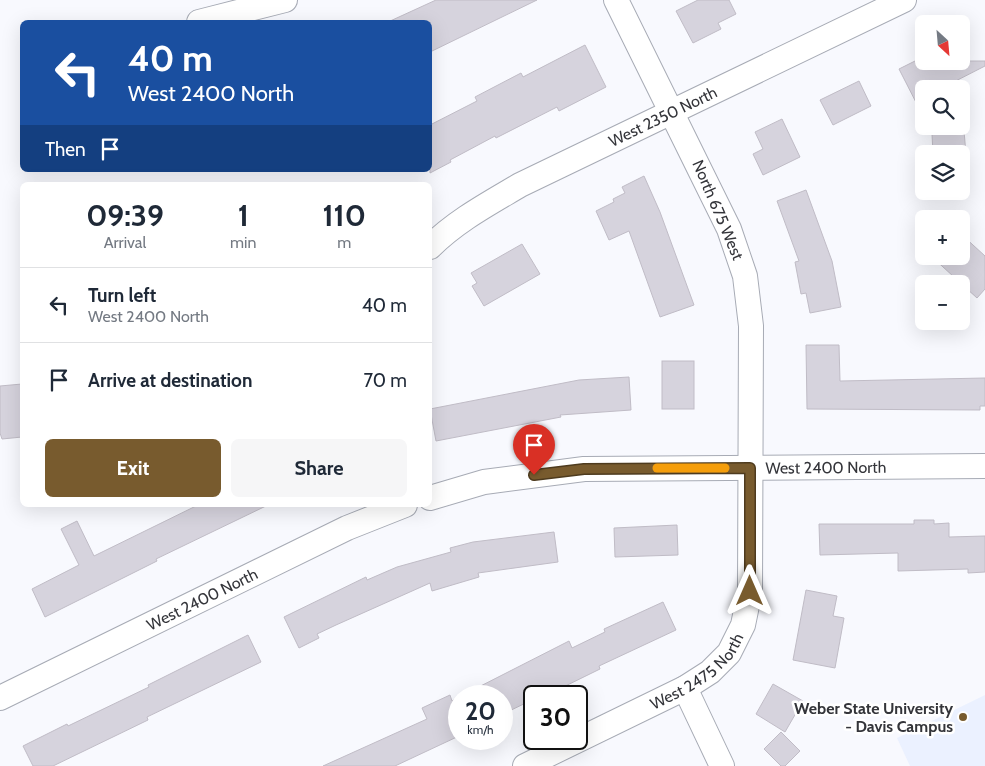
<!DOCTYPE html>
<meta charset="utf-8">
<style>
:root{--surface:#fff;--page:#f6f6f7;--text:#1f2937;--muted:#747a83;--line:#e0e1e3;--accent:#785b2e}
body{margin:0;font-family:Cabin,sans-serif;background:var(--page);color:var(--text);height:100vh;display:flex;flex-direction:column;font-size:19px;white-space:nowrap}
*{box-sizing:border-box;margin:0}
p{font-size:16px;color:var(--muted)}
.icon{flex:none;width:28px;height:28px;fill:none;stroke:currentColor;stroke-width:2;stroke-linecap:round;stroke-linejoin:round}
.map{position:relative;flex:1;overflow:hidden}
.drawer{position:absolute;left:20px;top:182px;width:412px;height:325px;display:flex;flex-direction:column;background:var(--surface);border-radius:8px;box-shadow:0 5px 20px #0002}
.drawer>*{flex:none}
.hud{position:absolute;left:20px;top:20px;width:412px;height:152px;border-radius:8px;box-shadow:0 5px 20px #0002;background:#1a4fa0;color:#fff;overflow:hidden}
.needle{width:32px;rotate:154deg}
.fabs{position:absolute;left:915px;top:15px;display:grid;gap:10px}
.fabs a{display:grid;place-items:center;width:55px;height:55px;border-radius:8px;background:var(--surface);box-shadow:0 5px 20px #0002;font-size:25px}
.speed{position:absolute;left:448px;top:685px;display:flex;gap:10px;font-size:25px;font-weight:700;text-align:center}
.speed>*{display:grid;place-content:center;width:65px;height:65px;border-radius:50%;background:var(--surface);box-shadow:0 5px 20px #0002;line-height:1}
.speed small{font-size:12px;font-weight:400}
.speed .limit{border:2px solid #111;border-radius:8px;background:#fff;color:#111}
.pin{position:absolute;display:grid;place-items:center;width:42px;height:42px;color:#fff;margin:-51px -21px;border-radius:50% 50% 50% 0;rotate:-45deg;box-shadow:0 0 5px #0007}
.pin .icon{rotate:45deg}
.me{position:absolute;width:55px;margin:-28px;rotate:0deg;stroke-linejoin:round;filter:drop-shadow(0 0 4px #0008)}
.turn{display:flex;align-items:center;gap:18px;height:105px;padding:0 25px;font-size:22px}
.turn .icon{width:65px;height:65px;stroke-width:2.5}
.turn b{display:block;font-size:35px;line-height:42px}
.then{display:flex;align-items:center;height:48px;padding:0 25px;background:#0003;gap:10px;font-size:19px}
.eta{display:flex;justify-content:space-evenly;align-items:center;height:85px;text-align:center}
.eta b{font-size:30px;font-weight:700;line-height:35px}
.primary-button{display:flex;gap:10px;margin-top:auto;padding:10px 25px}
.primary-button a{flex:1;height:58px;border-radius:8px;background:var(--accent);color:#fff;font-size:20px;font-weight:700;line-height:58px;text-align:center}
.primary-button a+a{background:var(--page);color:var(--text)}
ul{padding:0;list-style:none}
li{display:flex;align-items:center;gap:15px;height:75px;padding:0 25px;border-top:1px solid var(--line)}
li div{flex:1}
li b{display:block;font-size:19px}
li em{font-style:normal}
.map>svg:first-child{display:block}
</style>
<div class="map">
<svg width="985" height="766" viewBox="0 0 985 766">
<rect width="100%" height="100%" fill="#f8f9fe"/>
<path fill="#ebf1ff" d="M985,695v71h-75l-13,-28z"/>
<g fill="#d6d3dd" stroke="#c0bcc6">
<path d="M436,0h101l-107,52v-30h-42z"/>
<path d="M698,0h31l7,14 -18,9 3,6 -28,14 -17,-32z"/>
<path d="M585,45l21,42 -47,24 -2,-4 -61,31 -1,-2 -45,24 1,2 -21,11v-48l47,-24 -2,-4 46,-24 2,4z"/>
<path d="M915,61h70v5l-45,23h-16v29l-25,-49z"/>
<path d="M859,81l12,25 -38,19 -13,-25z"/>
<path d="M782,119l18,38 -37,18 -10,-21 10,-5 -8,-17z"/>
<path d="M964,131l2,23h-33l-1,-20z"/>
<path d="M644,176l16,36 34,93 -34,12 -31,-86 -20,9 -13,-29 18,-9 -1,-3 12,-6 -3,-6z"/>
<path d="M806,190l26,71 9,46 -31,6 -4,-20 -5,1 -6,-32 4,-1 -22,-60z"/>
<path d="M961,234l24,22v33l-8,9 -46,-42h30z"/>
<path d="M522,244l18,30 -56,32 -12,-20 5,-3 -6,-10z"/>
<path d="M806,345h33l1,36 145,-3v28h-5v4l-173,-1z"/>
<rect x="662" y="361" width="32" height="48"/>
<path d="M629,377l2,33 -71,5 1,2 -125,24 -6,-32 149,-29z"/>
<path d="M22,384v53l-20,2 -2,-6v-47z"/>
<path d="M198,505h70l-112,54 1,2 -112,56 -13,-28 47,-24 -18,-36 16,-8 17,35z"/>
<path d="M914,520h20v4l15,-1v14l36,-1v36l-17,1v-4l-70,2v-18l-78,2 -1,-31h95z"/>
<path d="M677,525l1,30 -63,2 -1,-29z"/>
<path d="M554,532l4,30 -80,11 1,4 -47,14 -2,-8 -94,42 -19,9 2,4 -20,10 -15,-31 82,-40 1,3 30,-13 54,-15 -1,-4 23,-6z"/>
<path d="M806,590l31,6 -4,20 11,2 -9,50 -42,-8z"/>
<path d="M663,602l13,28 -77,36 1,3 -55,27h-11v3l-33,16v-19h-40l108,-55 3,7 33,-16 -1,-3z"/>
<path d="M248,635l13,27 -114,55 1,3 -95,46h-20l-10,-20 44,-22 1,2 81,-39 -1,-2z"/>
<path d="M773,684l30,17 -18,31 -29,-18z"/>
<path d="M450,695l2,6 7,-4v39l-64,30h-72l104,-47 -5,-11z"/>
<path d="M781,732l19,19 -15,15h-4l-17,-17z"/>
</g>
<g fill="none" stroke-linecap="round" stroke-linejoin="round">
<g stroke="#a7abb5" stroke-width="26">
<g id="street">
<path d="M199,22l86,-22"/>
<path id="s1" d="M430,247c26,-26 58,-43 90,-62l384,-185"/>
<path id="s2" d="M430,498l54,-16 100,-13 401,-3"/>
<path d="M685,688l37,78"/>
<path id="s3" d="M0,698l347,-170 58,-23"/>
<path id="s4" d="M525,766l160,-78 25,-16 19,-19 14,-28 7,-34 1,-265 -6,-50 -16,-47 -113,-229"/>
</g>
</g>
<use href="#street" stroke="#fff" stroke-width="24"/>
</g>
<g fill="none" stroke-linecap="round" stroke-linejoin="round">
<g stroke="#4e3b1e" stroke-width="12">
<path id="route" d="M534,475l50,-6 166,-1v123"/>
</g>
<use href="#route" stroke="#785b2e" stroke-width="9"/>
<path stroke="#f59e0b" stroke-width="9" d="M657,468h68"/>
</g>
<circle fill="#785b2e" stroke="#fff" stroke-width="2" cx="963" cy="717" r="5"/>
<g text-anchor="middle" dominant-baseline="central" stroke-width="5" stroke-linejoin="round" paint-order="stroke">
<g font-size="16" fill="#34353a" stroke="#fff">
<text stroke="none"><textPath href="#s1" startOffset="268">West 2350 North</textPath></text>
<text transform="translate(718 210) rotate(67)">North 675 West</text>
<text stroke="none"><textPath href="#s2" startOffset="399">West 2400 North</textPath></text>
<text stroke="none"><textPath href="#s3" startOffset="225">West 2400 North</textPath></text>
<text stroke="none"><textPath href="#s4" startOffset="198">West 2475 North</textPath></text>
</g>
<g font-size="16" font-weight="bold" fill="#34353a" stroke="#fff" text-anchor="end">
<text x="953" y="708">Weber State University<tspan x="953" dy="18">- Davis Campus</tspan></text>
</g>
</g>
</svg>
<div class="fabs">
<a><svg class="needle" viewBox="-14 -14 28 28"><path d="M0-13l5 13h-10z" fill="#e53935"/><path d="M0 13l5-13h-10z" fill="#747a83"/></svg></a>
<a><svg class="icon" aria-label="search" viewBox="0 0 24 24"><circle cx="10" cy="10" r="6"/><path d="M15 15l6 6"/></svg></a>
<a><svg class="icon" aria-label="layers" viewBox="0 0 24 24"><path d="M12 4l9 5-9 5-9-5zM3 14l9 5 9-5"/></svg></a>
<a>+</a>
<a>−</a>
</div>
<div class="speed"><div>20<small>km/h</small></div><div class="limit">30</div></div>
<div class="pin" style="left:534px;top:475px;background:#d93025"><svg class="icon" aria-label="arrive" viewBox="0 0 24 24"><path d="M6 21V4h12l-3 4 3 4H6"/></svg></div>
<svg class="me" style="left:750px;top:591px" viewBox="-20 -20 40 40"><path d="M0-17L14 15 0 8-14 15z" fill="#785b2e" stroke="#fff" stroke-width="4"/></svg>
<div class="hud">
<div class="turn"><svg class="icon" aria-label="left" viewBox="0 0 24 24"><path d="M17 20v-9H6M10 6l-5 5 5 5"/></svg><div><b>40 m</b>West 2400 North</div></div>
<div class="then">Then<svg class="icon" aria-label="arrive" viewBox="0 0 24 24"><path d="M6 21V4h12l-3 4 3 4H6"/></svg></div>
</div>
<section class="drawer">
<div class="eta">
<div><b>09:39</b><p>Arrival</p></div>
<div><b>1</b><p>min</p></div>
<div><b>110</b><p>m</p></div>
</div>
<ul>
<li><svg class="icon" aria-label="left" viewBox="0 0 24 24"><path d="M17 20v-9H6M10 6l-5 5 5 5"/></svg><div><b>Turn left</b><p>West 2400 North</p></div><em>40 m</em></li>
<li><svg class="icon" aria-label="arrive" viewBox="0 0 24 24"><path d="M6 21V4h12l-3 4 3 4H6"/></svg><div><b>Arrive at destination</b></div><em>70 m</em></li>
</ul>
<div class="primary-button"><a>Exit</a><a>Share</a></div>
</section>
</div>
